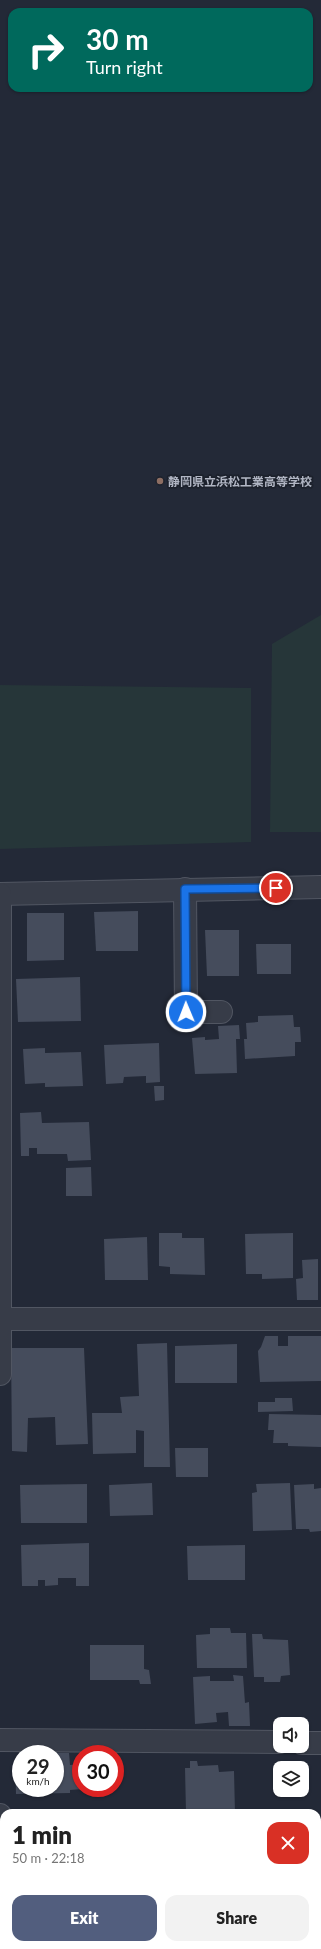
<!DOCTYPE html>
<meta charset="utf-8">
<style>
:root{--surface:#fff;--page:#f2f2f2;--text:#222;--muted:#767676;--accent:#525e7e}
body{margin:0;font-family:Lato,"Noto Sans JP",sans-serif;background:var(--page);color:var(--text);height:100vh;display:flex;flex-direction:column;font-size:15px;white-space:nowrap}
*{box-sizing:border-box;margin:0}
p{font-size:13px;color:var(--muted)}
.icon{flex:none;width:22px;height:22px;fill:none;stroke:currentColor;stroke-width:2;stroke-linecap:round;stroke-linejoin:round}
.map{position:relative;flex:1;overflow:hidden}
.side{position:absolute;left:0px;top:1809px;width:321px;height:140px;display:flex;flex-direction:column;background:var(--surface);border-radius:12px 12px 0 0;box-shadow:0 1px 3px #0004}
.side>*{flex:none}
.top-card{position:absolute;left:8px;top:8px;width:305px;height:84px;border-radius:12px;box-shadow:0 1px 3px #0004;background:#00695c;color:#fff;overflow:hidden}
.controls{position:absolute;left:273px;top:1717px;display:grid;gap:8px}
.controls a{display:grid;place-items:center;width:36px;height:36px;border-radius:8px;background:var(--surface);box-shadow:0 1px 3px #0004;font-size:20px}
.speed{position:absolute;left:12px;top:1745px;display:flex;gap:8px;font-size:20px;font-weight:700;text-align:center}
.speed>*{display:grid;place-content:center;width:52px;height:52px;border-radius:50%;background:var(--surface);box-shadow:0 1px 3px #0004;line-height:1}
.speed small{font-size:10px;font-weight:400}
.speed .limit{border:6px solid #d22;background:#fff;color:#111}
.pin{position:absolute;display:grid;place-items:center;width:34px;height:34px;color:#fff;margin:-17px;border:2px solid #fff;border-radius:50%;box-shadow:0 1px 4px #0007}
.me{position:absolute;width:44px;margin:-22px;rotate:359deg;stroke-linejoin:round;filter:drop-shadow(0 0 3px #0008)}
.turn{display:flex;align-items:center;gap:14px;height:84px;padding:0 12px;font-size:18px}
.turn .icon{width:52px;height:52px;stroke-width:2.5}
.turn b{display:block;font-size:28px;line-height:34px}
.round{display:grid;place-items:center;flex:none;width:42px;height:42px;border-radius:12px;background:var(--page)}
.overview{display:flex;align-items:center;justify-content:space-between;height:68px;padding:0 12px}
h1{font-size:24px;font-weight:800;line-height:30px}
.primary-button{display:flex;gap:8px;margin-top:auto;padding:8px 12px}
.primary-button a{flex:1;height:46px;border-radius:12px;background:var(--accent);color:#fff;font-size:16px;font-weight:800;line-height:46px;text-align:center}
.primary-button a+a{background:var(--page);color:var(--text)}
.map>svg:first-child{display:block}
</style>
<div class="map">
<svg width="321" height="1949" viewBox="0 0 321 1949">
<rect width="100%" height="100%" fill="#232937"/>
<g fill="#263639">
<path d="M321,615v217h-51l2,-188z"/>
<path d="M0,685l251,3v154l-251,7z"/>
</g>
<g fill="#454c5c">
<path d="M138,911v40h-42l-2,-39z"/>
<path d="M27,913h37v47l-37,1z"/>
<path d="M205,930h34v46h-32z"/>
<path d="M256,944h35v30h-34z"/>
<path d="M80,977l1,44 -63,1 -2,-43z"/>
<path d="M293,1015l1,12h6l1,15h-6v14l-50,3 -1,-20h3l-1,-16 12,-1v-6z"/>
<path d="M239,1025l1,14h-4l1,34 -42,1 -3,-36 13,-1v3l14,-1 -1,-13z"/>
<path d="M159,1043l1,39 -14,1v-7l-22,1 -1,6 -17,1 -2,-39z"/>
<path d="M45,1048v5l36,-1 2,34 -38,1v-4l-20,1 -2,-35z"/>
<path d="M154,1086h10v14l-9,1z"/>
<path d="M41,1112l1,11 47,-1 2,38 -23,1 -1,-7h-30v-6h-8v8h-8l-1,-43z"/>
<path d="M91,1167l1,29h-26v-28z"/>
<path d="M159,1233h23v5h22l1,37 -35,-1v-7l-11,-1z"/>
<path d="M293,1233v45l-31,1v-5h-16l-1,-40z"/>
<path d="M147,1237l1,43h-43l-1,-41z"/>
<path d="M318,1259v41h-21l-1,-21 7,-1 -1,-18z"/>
<path d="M265,1336h13v10h10v-10h33v45l-61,1 -2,-31 3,-4z"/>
<path d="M167,1343l3,124h-26v-36l-8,-1v23l-43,1 -1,-41h30l-2,-16 19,-1 -2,-52z"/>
<path d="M237,1344v39h-62v-37z"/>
<path d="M11,1348h73l4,96 -32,1 -1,-28 -27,1 -1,34 -15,-1z"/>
<path d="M275,1398h17l1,13 -35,1v-10h17z"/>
<path d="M269,1414l52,1v32l-33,-1v-3h-15l1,-13h-6z"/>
<path d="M175,1448h33v29h-32z"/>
<path d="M152,1483l1,32 -43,1 -1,-31z"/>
<path d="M290,1483l2,47 -39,1 -1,-38 5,-1 -1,-8z"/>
<path d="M87,1484v39h-66l-1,-38z"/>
<path d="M314,1484v5l7,-1v43l-11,1 -1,-3h-13l-2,-44z"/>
<path d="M89,1543v43h-13v-8h-18v7l-13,1v-6h-7v6h-16l-1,-41z"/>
<path d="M245,1545v35h-57l-1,-34z"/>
<path d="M210,1628h20l1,5h15l1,35h-50l-1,-33 14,-1z"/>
<path d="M252,1634h10l1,5 25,1 2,35 -9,1 -1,6h-16v-5h-10z"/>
<path d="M90,1645h54v24l5,1 2,14h-11l-1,-4h-49z"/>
<path d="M233,1675l10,1 2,27 4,-1 1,24h-21l-1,-14 -12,1 1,9 -22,2 -2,-47 17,-1v5h24z"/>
<path d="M55,1753h14l1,12 11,-1v24l2,1 -13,1v3l-54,1 -1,-36h6v30h34z"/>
<path d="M190,1761h7l1,5 20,-1 1,7 15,-1 1,42h-49l-1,-45h5z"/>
</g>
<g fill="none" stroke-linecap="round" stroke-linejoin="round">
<g stroke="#515662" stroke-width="24">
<g id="street">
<path d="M185,889l1,123h35"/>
<path d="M0,894l321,-7"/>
<path d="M0,1319h321"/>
<path d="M0,1374v-480"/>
<path d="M0,1740l280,2"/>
<path d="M302,1743h19"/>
<path d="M0,1815l1,134"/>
</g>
</g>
<use href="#street" stroke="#373c48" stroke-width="22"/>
</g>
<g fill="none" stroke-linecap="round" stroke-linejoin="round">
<g stroke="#114b97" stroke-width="10">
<path id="route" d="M186,1012l-1,-123 91,-1"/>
</g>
<use href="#route" stroke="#1a73e8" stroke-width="7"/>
</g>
<circle fill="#8d6e63" stroke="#1c212c" stroke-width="1.5" cx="160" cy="481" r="4"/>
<g text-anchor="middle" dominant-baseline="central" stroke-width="3.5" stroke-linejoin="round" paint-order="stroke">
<g font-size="12" font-weight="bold" fill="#b1b6c4" stroke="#1c212c" text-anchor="start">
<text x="168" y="481">静岡県立浜松工業高等学校</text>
</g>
</g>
</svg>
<div class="controls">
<a><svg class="icon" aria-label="sound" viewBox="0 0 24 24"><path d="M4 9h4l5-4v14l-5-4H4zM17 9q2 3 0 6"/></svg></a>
<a><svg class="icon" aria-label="layers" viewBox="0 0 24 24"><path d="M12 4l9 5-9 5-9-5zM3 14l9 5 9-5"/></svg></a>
</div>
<div class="speed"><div>29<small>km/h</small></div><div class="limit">30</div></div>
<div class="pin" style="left:276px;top:888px;background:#d93025"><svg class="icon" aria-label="arrive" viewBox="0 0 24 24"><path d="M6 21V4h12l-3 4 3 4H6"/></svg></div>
<svg class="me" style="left:186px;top:1012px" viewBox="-20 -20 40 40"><circle r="17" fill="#1a73e8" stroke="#fff" stroke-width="3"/><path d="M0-11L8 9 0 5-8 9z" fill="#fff"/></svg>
<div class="top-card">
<div class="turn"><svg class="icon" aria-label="right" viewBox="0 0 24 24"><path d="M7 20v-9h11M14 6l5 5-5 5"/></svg><div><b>30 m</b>Turn right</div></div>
</div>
<section class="side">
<div class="overview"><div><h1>1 min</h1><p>50 m · 22:18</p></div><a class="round" style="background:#d93025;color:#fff"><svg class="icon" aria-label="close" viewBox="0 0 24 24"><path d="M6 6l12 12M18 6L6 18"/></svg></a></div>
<div class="primary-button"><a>Exit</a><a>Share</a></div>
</section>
</div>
